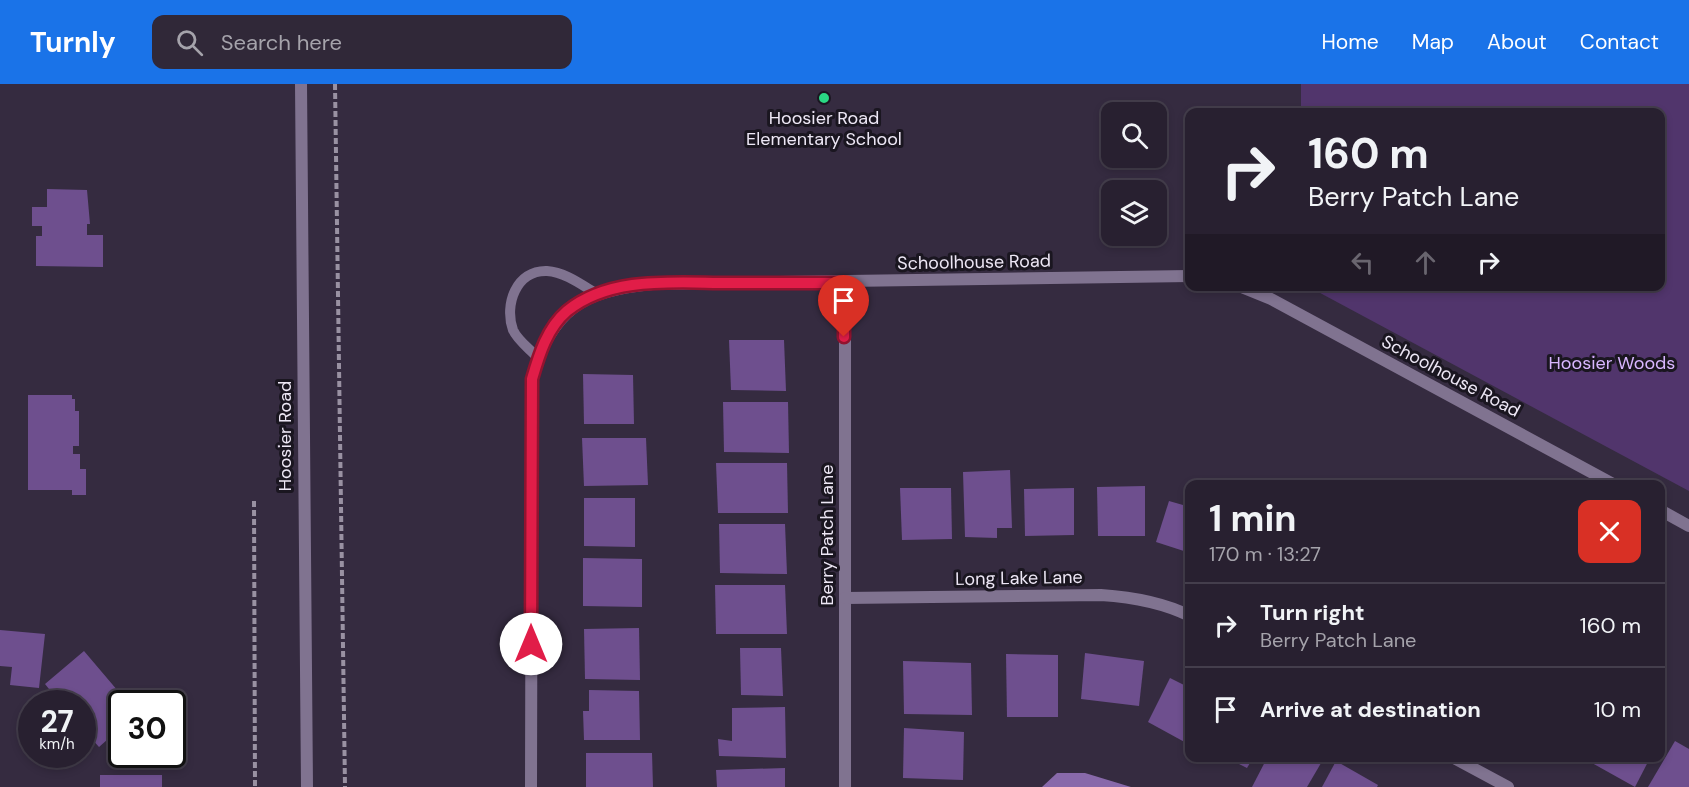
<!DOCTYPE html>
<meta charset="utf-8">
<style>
:root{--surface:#282030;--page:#302838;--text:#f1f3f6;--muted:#a5a3ab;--line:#443e4c;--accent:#1a73e8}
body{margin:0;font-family:"DM Sans",sans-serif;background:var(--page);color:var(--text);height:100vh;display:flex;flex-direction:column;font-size:22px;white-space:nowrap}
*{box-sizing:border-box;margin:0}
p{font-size:20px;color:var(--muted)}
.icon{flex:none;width:33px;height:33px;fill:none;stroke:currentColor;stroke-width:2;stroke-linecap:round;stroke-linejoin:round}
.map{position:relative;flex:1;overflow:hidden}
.side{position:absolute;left:1185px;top:396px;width:480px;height:282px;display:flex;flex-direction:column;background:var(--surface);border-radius:12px;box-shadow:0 3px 9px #0003,0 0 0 2px var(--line)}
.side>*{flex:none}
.banner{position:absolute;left:1185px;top:24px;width:480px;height:183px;border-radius:12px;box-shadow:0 3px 9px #0003,0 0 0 2px var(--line);background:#282030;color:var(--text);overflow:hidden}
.fabs{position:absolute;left:1101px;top:18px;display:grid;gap:12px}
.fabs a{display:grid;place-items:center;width:66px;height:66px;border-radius:12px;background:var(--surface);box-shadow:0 3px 9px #0003,0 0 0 2px var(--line);font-size:30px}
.speed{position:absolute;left:18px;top:606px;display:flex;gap:12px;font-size:30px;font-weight:700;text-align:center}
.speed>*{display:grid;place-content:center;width:78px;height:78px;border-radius:50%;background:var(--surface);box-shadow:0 3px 9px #0003,0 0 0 2px var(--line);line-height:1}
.speed small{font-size:15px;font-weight:400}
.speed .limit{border:3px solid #111;border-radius:9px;background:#fff;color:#111}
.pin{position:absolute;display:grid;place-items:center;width:51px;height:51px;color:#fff;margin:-62px -26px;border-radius:50% 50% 50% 0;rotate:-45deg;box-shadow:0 0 6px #0007}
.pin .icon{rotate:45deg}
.me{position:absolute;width:66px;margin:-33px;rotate:0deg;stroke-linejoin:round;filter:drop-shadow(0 0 4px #0008)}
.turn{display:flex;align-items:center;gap:21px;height:126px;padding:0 24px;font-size:27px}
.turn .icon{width:78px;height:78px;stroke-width:2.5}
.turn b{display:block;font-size:42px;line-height:51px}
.lanes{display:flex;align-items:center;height:57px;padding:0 24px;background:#0003;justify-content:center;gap:30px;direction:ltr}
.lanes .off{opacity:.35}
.round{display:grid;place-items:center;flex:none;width:63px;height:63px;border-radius:12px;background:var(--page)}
.head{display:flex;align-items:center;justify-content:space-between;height:102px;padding:0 24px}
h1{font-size:36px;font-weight:700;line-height:45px}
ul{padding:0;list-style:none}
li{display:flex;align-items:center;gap:18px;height:84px;padding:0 24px;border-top:2px solid var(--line)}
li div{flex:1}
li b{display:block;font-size:22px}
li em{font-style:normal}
header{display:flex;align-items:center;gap:36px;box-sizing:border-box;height:84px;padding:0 30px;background:var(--accent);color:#fff}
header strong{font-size:28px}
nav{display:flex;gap:33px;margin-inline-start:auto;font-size:21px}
.search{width:420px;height:54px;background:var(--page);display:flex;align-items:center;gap:15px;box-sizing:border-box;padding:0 21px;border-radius:12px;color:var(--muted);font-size:22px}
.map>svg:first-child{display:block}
</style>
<header>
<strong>Turnly</strong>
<div class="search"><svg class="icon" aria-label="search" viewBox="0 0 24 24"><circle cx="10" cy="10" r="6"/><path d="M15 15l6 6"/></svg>Search here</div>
<nav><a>Home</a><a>Map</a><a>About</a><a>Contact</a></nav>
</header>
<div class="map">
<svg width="1689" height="703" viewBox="0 0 1689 703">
<rect width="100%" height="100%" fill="#352b40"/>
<path fill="#51356c" d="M1301,0h388v407l-380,-204 351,-1v-174h-359z"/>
<path fill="#8869aa" d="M1057,689h28l46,14h-89z"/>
<g fill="#6e4f8e">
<path d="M47,105l40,1 3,34h-3v11h16v32l-67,-1v-30h6v-10h-10v-19h15z"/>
<path d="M729,256h55l2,51 -55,-1z"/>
<path d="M583,290l50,1 1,49h-50z"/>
<path d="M28,311h44v4h3v12h4v35h-6v8h7v15h6v26h-14v-5h-44z"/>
<path d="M723,318h65l1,51 -65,-1z"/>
<path d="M582,354h64l2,47 -64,1z"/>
<path d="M716,379h71l1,50h-70z"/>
<path d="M1010,386l2,58h-15v10l-32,-1 -2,-65z"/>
<path d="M1145,402v50h-47l-1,-49z"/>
<path d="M900,404h51l1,51 -50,1z"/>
<path d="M1074,404v47l-49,1 -1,-47z"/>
<path d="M584,414h51v49l-51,-1z"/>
<path d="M1169,417l21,6v46l-34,-11z"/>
<path d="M719,440h66l2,50 -67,-1z"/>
<path d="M583,474l59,1v48l-59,-1z"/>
<path d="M715,501h70l2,49h-71z"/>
<path d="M639,544l1,52 -55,-1 -1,-50z"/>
<path d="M0,546l45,4 -6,54 -29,-3 2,-18 -12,-1z"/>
<path d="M740,564h41l2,48 -42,-1z"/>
<path d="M84,567l45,53h-7v6l-14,12 8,10 -17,15 -17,-19v-24h-21l-16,-20z"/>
<path d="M1085,569l59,8 -5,45 -58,-7z"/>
<path d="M1006,570l52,1v62h-51z"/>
<path d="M903,577l68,2 1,52 -68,-1z"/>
<path d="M1170,594l20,10v57l-42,-23z"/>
<path d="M589,606l50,1 1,49h-56l-1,-29h6z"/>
<path d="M785,623l1,51 -67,-2 -1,-17 14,2v-33z"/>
<path d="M904,644l60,4 -1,48 -60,-2z"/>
<path d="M1675,657l14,8v38h-41z"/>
<path d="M586,669h66l1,34h-67z"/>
<path d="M1227,674h26l-6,10z"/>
<path d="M1267,674h57l-17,29h-55z"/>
<path d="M1595,674h55l-15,29 -43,-24z"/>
<path d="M1336,677l42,24 -1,2h-55z"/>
<path d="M785,684v19h-68l-1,-17z"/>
<rect x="100" y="691" width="62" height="12"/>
</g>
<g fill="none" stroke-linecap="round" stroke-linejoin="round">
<g stroke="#9991a2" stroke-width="4" stroke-dasharray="6 3" stroke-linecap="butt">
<path d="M335,0l10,703"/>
<path d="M254,417l1,286"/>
</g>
<path stroke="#807390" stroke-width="10" d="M538,274c-8,-9 -20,-17 -25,-28 -9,-25 3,-60 34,-59 18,1 35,14 50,23"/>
<g stroke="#807390" stroke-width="12">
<path d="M845,199v504"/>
<path d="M1239,202l32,13 342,185"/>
<path d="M1660,426l29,16"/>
<path d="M845,514l256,-3c30,2 61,7 89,21"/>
<path d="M1454,674l54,29"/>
<path d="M531,703l1,-408c20,-70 50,-88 120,-95l538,-8"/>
</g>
<path stroke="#807390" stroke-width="12" d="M301,0l6,703"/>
</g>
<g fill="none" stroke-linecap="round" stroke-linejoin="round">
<g stroke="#92132f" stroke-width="15">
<path id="route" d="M531,560l1,-265c7,-24 15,-51 35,-68 44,-36 110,-28 163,-28 38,0 76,0 114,0v54"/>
</g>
<use href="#route" stroke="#e11d48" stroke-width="10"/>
</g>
<circle fill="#2ad884" stroke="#1a1620" stroke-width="2" cx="824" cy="14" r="6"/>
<g text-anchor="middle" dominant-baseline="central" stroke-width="6" stroke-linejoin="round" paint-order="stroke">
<g font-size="18" fill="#ede7f5" stroke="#1a1620">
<text x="824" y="34">Hoosier Road<tspan x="824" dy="21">Elementary School</tspan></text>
</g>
<g font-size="18" fill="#ede7f5" stroke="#1a1620">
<text transform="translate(974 178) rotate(-1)">Schoolhouse Road</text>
<text transform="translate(1451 292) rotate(28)">Schoolhouse Road</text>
<text transform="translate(285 352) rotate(-90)">Hoosier Road</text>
<text transform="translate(827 451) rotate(-90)">Berry Patch Lane</text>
<text transform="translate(1019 494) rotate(-1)">Long Lake Lane</text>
</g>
<g font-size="18" fill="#d8b6ff" stroke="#1a1620">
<text x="1612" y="279">Hoosier Woods</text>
</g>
</g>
</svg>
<div class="fabs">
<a><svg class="icon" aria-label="search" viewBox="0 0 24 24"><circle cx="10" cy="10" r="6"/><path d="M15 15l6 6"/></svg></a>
<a><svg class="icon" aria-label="layers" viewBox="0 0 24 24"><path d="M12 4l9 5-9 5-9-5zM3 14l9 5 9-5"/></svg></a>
</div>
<div class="speed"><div>27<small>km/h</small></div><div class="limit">30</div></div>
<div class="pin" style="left:844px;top:253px;background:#d93025"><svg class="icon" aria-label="arrive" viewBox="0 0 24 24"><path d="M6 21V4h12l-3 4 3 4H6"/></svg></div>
<svg class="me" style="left:531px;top:560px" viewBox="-20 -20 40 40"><circle r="19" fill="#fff"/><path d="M0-13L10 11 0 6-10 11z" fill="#e11d48"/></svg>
<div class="banner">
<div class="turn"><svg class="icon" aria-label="right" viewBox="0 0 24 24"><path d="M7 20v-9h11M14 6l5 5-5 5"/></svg><div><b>160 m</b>Berry Patch Lane</div></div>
<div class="lanes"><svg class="icon off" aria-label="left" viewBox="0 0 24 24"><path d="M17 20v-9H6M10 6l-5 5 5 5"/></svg><svg class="icon off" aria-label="ahead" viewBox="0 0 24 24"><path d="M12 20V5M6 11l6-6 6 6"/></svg><svg class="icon" aria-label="right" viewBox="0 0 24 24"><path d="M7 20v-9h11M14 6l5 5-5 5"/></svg></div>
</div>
<section class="side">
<div class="head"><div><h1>1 min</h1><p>170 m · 13:27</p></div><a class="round" style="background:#d93025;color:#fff"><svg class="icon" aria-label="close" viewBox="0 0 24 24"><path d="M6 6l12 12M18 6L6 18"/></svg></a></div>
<ul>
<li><svg class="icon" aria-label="right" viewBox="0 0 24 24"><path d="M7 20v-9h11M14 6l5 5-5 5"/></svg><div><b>Turn right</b><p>Berry Patch Lane</p></div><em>160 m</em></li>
<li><svg class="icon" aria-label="arrive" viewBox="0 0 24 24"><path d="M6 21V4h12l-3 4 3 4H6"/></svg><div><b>Arrive at destination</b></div><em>10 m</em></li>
</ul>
</section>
</div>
